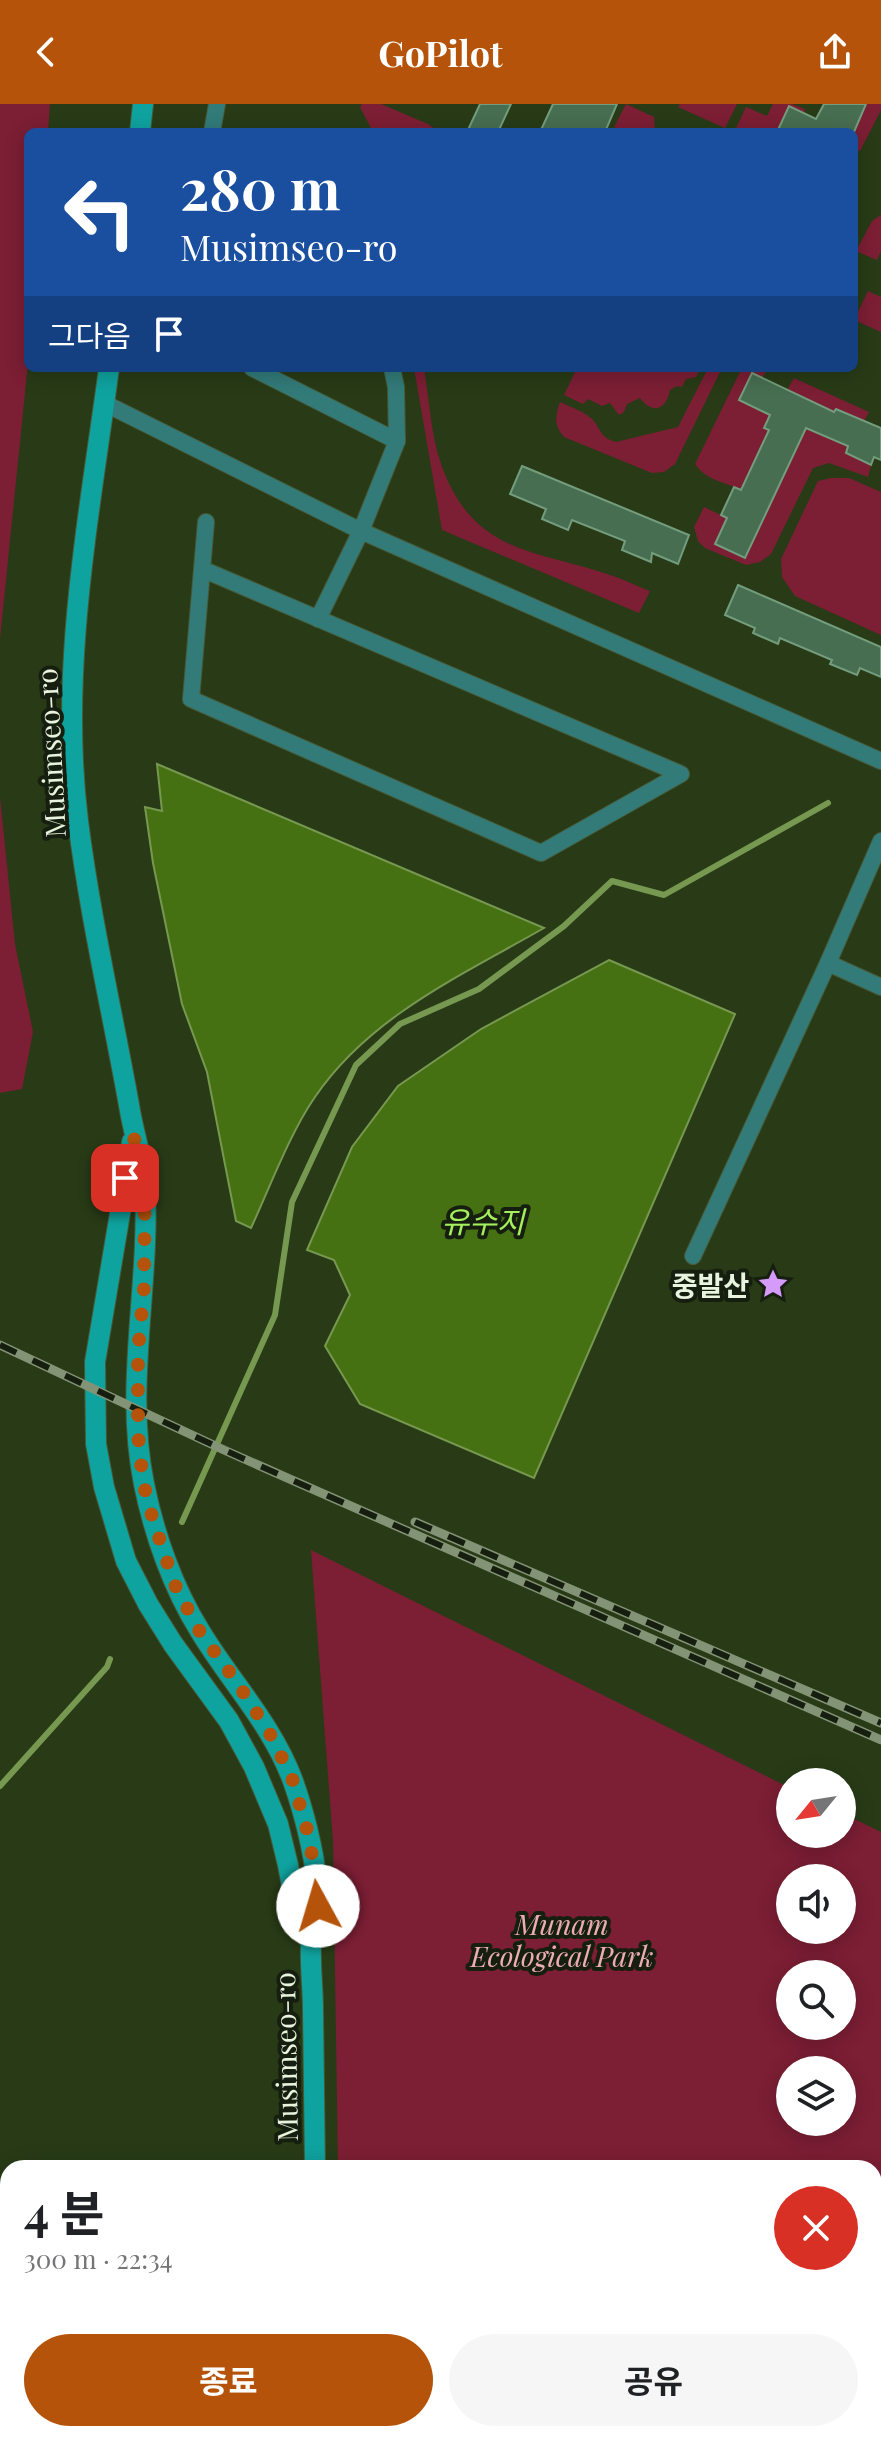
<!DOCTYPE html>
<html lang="ko">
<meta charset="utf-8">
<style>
:root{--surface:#fff;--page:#f6f6f6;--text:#202124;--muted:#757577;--accent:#b45309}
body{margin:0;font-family:"Playfair Display","Noto Sans KR",serif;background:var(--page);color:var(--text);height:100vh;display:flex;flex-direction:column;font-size:30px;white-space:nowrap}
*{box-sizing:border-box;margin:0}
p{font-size:26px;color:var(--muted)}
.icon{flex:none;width:44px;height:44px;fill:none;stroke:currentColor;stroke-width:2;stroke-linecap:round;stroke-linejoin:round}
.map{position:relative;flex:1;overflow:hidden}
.details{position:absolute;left:0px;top:2056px;width:882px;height:282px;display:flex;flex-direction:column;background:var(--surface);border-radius:24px 24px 0 0;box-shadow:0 4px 20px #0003}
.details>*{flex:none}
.hud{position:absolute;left:24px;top:24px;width:834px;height:244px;border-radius:12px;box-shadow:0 4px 20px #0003;background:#1a4fa0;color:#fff;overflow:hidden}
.needle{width:52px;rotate:240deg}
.controls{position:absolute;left:776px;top:1664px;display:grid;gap:16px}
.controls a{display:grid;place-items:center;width:80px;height:80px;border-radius:50%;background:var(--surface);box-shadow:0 4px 20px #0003;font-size:40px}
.pin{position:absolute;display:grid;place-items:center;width:68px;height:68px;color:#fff;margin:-34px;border-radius:16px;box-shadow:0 4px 12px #0006}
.me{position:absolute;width:88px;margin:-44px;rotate:354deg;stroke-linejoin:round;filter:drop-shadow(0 0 6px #0008)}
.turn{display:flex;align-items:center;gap:28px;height:168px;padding:0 24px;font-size:36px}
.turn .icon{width:104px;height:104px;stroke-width:2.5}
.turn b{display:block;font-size:56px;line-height:68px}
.then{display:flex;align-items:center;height:76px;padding:0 24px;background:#0003;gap:16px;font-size:30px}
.round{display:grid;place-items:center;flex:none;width:84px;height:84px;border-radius:42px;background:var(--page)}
.headline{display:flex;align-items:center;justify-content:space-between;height:136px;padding:0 24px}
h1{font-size:48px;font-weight:700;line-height:60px}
.primary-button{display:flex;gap:16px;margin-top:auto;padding:16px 24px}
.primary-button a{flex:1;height:92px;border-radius:48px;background:var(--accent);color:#fff;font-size:32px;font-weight:700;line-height:92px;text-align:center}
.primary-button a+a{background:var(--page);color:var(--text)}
header{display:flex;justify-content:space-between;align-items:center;height:104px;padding:0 24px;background:var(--accent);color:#fff;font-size:36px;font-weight:700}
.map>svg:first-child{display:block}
</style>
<header><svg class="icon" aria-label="back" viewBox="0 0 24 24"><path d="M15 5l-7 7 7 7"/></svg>GoPilot<svg class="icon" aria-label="share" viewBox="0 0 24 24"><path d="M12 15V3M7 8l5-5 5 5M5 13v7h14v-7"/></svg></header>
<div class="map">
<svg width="881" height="2337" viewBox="0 0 881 2337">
<rect width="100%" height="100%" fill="#283b16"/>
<g fill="#7c1e34" fill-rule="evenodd">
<path d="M0,0h50l-2,28h-20v231l-28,276z"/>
<path d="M362,0h19l47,20 7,5 -1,3 -20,-2 -1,2h-40l-13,-25z"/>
<path d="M626,0l28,13 1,15h-29l-12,-5z"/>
<path d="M680,0h57l-12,24 -47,-21z"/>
<path d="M773,0h19l13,5 -1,4 -27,19 -42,-2 11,-23 21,9z"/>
<path d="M866,0h15v6l-21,41 -6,-2v-17z"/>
<path d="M881,111v36l-4,9 -21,-9 16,-30z"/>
<path d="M868,187l13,6v35l-27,-12z"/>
<path d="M414,264h10c5,31 7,67 17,96 33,93 97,85 175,113 11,4 23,10 34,14l-11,22 -197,-83z"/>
<path d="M577,264h124l-5,9 -10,2 -4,8 -5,-1 -7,4c-4,21 -18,24 -30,8l-13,6 -3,8 -5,3 -9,-12 -8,3 -14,-7 -5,5 -19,-9z"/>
<path d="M708,264h14l-47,96 -11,8 -12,1 -88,-36c-10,-12 -9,-20 -4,-35 10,5 24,9 32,17 10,11 7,18 24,23l62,-15z"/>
<path d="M742,264h18l6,3 -4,8 -23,21 31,15 -6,13 5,2 -28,60c-18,-9 -34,-9 -46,-26z"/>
<path d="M794,274l75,34 -5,9 -28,-12 -13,26 25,11 -2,7 25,12 -3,12 -39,-14 -16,5 -42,86 -11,8 -14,3 -41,-17 -7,-7 -4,-14 10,-20 23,11 18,39 57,-119 -15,-48z"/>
<path d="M831,374h18l32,14v143l-86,-39 -13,-19 -1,-18 37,-78z"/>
<path d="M0,693l15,147 18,88 -11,57 -22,4z"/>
<path d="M311,1446l479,238v46h52v-21l39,19v609h-534v-7h527v-266h-536l-5,-327zM790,1774h52v52h-52zM790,1870h52v52h-52zM790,1966h52v52h-52z"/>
<path d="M0,2201l8,27v102h30l2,7h-40z"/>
</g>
<g fill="#467113" stroke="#779850" stroke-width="2">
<path d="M157,660l387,164c-82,47 -174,88 -229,169 -25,36 -45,90 -64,131l-15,-7 -29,-149 -25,-68 -29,-141 -8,-56 17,4z"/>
<path d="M609,856l126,54 -201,464 -174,-74 -35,-58 25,-51 -16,-35 -27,-10 45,-103 46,-61 83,-57z"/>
</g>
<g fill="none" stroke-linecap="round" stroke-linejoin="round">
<g stroke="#779850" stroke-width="6">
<path d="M182,1418l93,-207 17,-113 64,-137 44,-41 79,-35 85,-63 48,-45 52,14 164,-92"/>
<path d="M0,1682l107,-119 3,-8"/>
</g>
</g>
<g fill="#476e51" stroke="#749d7e" stroke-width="2">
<path d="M480,0h31l-13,28h-31z"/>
<path d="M553,0h64l-12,28h-65z"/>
<path d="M824,0h42l-12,28h-77l12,-26 27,13z"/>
<path d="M752,269l82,39 2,-3 45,19v32l-7,-3 -3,8 -25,-12 2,-7 -42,-18 -61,130 -30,-14 12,-26 -6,-3 13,-28 7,3 28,-60 -5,-2 6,-13 -31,-15z"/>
<path d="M522,362l167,69 -11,29 -26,-11 -1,9 -29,-12 3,-9 -53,-21 -4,10 -26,-11 4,-10 -36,-15z"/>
<path d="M738,481l143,62v30l-21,-9 -3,7 -27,-11 2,-4 -52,-22 -2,6 -25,-11 2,-5 -30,-13z"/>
</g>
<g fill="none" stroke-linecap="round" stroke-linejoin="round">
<g stroke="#475936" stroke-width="18">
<g id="street">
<path d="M212,28l5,-28"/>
<path d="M252,264l145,73"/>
<path d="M104,299l257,128 520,230"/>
<path d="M202,465l479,205 -140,79 -350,-154 15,-177"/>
<path d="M318,515l43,-88 36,-90 -1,-54 -4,-19"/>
<path d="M881,737l-53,122 53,24"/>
<path d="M693,1152l135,-293"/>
</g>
</g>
<g stroke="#475936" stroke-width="22">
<g id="secondary">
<path d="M140,28l3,-28"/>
<path d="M109,264c-20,150 -50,302 -31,453 12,95 34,190 51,284 4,27 14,55 16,82 5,99 -21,199 -1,297 10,50 29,104 56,147 30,50 72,93 93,150 12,34 27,91 24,127 -1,12 -5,24 -6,37 -1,21 2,43 2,65 1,53 1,105 2,158"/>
<path d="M132,1038l-37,220 1,82 8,43 22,74 22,43 25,40 56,77 25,46 24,57 10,41 8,43 15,36"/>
<path d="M317,2337v-7"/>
</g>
</g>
<use href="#street" stroke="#327b79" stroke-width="16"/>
<use href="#secondary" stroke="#0fa39f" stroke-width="20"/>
<g stroke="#839375" stroke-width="9">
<g id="rail">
<path d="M0,1241l224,105 657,290"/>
<path d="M415,1418l466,201"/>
</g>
</g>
<use href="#rail" stroke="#161f0f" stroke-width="6" stroke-dasharray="18" stroke-linecap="butt"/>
</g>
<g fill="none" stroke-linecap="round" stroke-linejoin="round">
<path stroke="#b45309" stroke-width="14" stroke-dasharray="0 25.2" d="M125,1074l8,-44 12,49 -1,105 -6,64v82l5,48 10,38 22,65 25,47 36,49 33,51 23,46 18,62 8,66"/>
</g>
<defs>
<g id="sight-bare" transform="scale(2.4)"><path d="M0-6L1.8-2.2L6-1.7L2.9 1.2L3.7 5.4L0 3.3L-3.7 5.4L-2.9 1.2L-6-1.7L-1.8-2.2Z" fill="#d69bfa" stroke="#161f0f" stroke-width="2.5" paint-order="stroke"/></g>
</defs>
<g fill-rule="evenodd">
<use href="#sight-bare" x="773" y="1180"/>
</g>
<g text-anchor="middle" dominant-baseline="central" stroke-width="8" stroke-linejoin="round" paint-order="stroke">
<g font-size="28" fill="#e8f4de" stroke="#161f0f">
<text transform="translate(50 649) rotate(-93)">Musimseo-ro</text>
<text transform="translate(285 1953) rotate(-91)">Musimseo-ro</text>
</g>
<g font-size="28" font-weight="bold" fill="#e8f4de" stroke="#161f0f" text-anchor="end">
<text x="749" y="1180">중발산</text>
</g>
<g font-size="28" font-style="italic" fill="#ecacb3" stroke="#161f0f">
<text x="562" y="1819">Munam<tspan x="562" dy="32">Ecological Park</tspan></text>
</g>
<g font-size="30" font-style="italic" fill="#a5ee5d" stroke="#161f0f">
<text x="483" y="1117">유수지</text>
</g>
</g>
</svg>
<div class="controls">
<a><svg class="needle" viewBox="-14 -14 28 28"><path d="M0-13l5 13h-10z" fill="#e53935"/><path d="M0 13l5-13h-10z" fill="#757577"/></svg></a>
<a><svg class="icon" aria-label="sound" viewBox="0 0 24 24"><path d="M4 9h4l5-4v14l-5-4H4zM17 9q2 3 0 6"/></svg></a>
<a><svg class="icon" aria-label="search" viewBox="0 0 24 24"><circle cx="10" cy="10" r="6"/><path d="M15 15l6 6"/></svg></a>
<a><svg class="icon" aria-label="layers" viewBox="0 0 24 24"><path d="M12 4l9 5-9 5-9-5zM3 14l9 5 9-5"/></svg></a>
</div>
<div class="pin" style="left:125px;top:1074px;background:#d93025"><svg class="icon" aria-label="arrive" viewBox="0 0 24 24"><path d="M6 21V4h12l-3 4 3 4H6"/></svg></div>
<svg class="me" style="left:318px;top:1802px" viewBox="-20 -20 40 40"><circle r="19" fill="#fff"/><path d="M0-13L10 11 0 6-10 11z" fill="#b45309"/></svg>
<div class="hud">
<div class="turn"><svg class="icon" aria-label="left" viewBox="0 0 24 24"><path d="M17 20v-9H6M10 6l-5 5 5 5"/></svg><div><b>280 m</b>Musimseo-ro</div></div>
<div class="then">그다음<svg class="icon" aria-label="arrive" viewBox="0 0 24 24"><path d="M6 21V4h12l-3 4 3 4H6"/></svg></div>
</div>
<section class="details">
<div class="headline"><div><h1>4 분</h1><p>300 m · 22:34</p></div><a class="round" style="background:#d93025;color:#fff"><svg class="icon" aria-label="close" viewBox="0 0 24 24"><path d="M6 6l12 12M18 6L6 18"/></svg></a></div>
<div class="primary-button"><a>종료</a><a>공유</a></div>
</section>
</div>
